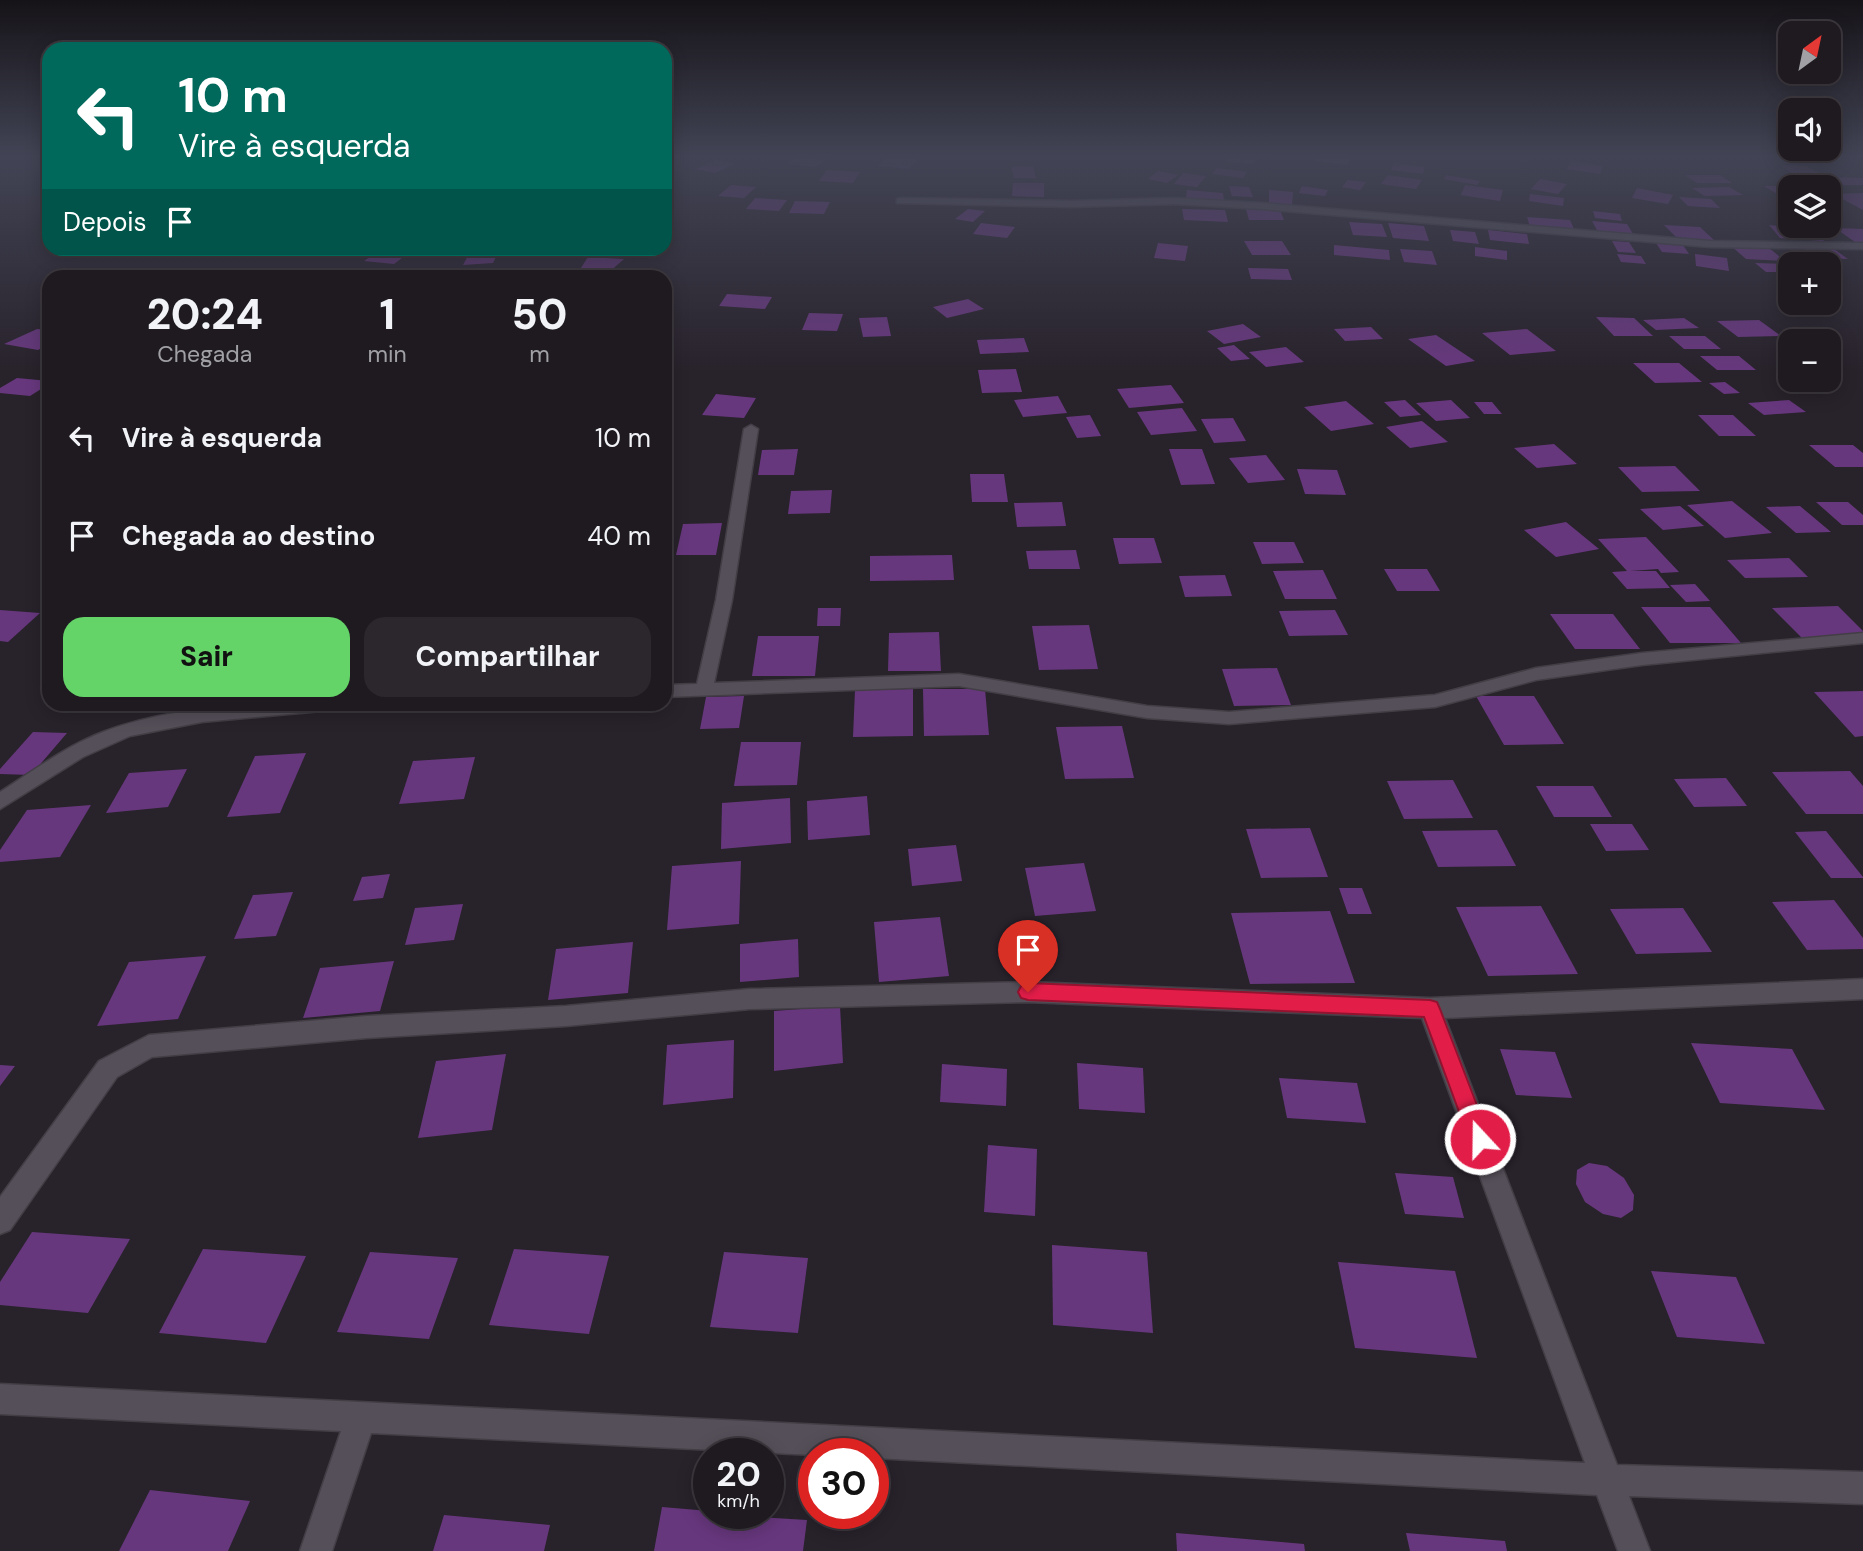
<!DOCTYPE html>
<html lang="pt">
<meta charset="utf-8">
<style>
:root{--surface:#1e1a20;--page:#2b272d;--text:#f1f3f6;--muted:#a1a1a5;--line:#3c383e;--accent:#64d468}
body{margin:0;font-family:"DM Sans",sans-serif;background:var(--page);color:var(--text);height:100vh;display:flex;flex-direction:column;font-size:26px;white-space:nowrap}
*{box-sizing:border-box;margin:0}
p{font-size:23px;color:var(--muted)}
.icon{flex:none;width:38px;height:38px;fill:none;stroke:currentColor;stroke-width:2;stroke-linecap:round;stroke-linejoin:round}
.map{position:relative;flex:1;overflow:hidden}
.details{position:absolute;left:42px;top:270px;width:630px;height:441px;display:flex;flex-direction:column;background:var(--surface);border-radius:21px;box-shadow:0 4px 18px #0003,0 0 0 2px var(--line)}
.details>*{flex:none}
.guide{position:absolute;left:42px;top:42px;width:630px;height:214px;border-radius:21px;box-shadow:0 4px 18px #0003,0 0 0 2px var(--line);background:#00695c;color:#fff;overflow:hidden}
.needle{width:46px;rotate:33deg}
.fabs{position:absolute;left:1778px;top:21px;display:grid;gap:14px}
.fabs a{display:grid;place-items:center;width:63px;height:63px;border-radius:14px;background:var(--surface);box-shadow:0 4px 18px #0003,0 0 0 2px var(--line);font-size:35px}
.speed{position:absolute;left:693px;top:1438px;display:flex;gap:14px;font-size:35px;font-weight:700;text-align:center}
.speed>*{display:grid;place-content:center;width:91px;height:91px;border-radius:50%;background:var(--surface);box-shadow:0 4px 18px #0003,0 0 0 2px var(--line);line-height:1}
.speed small{font-size:18px;font-weight:400}
.speed .limit{border:10px solid #d22;background:#fff;color:#111}
.pin{position:absolute;display:grid;place-items:center;width:60px;height:60px;color:#fff;margin:-72px -30px;border-radius:50% 50% 50% 0;rotate:-45deg;box-shadow:0 0 7px #0007}
.pin .icon{rotate:45deg}
.me{position:absolute;width:77px;margin:-38px;rotate:339deg;stroke-linejoin:round;filter:drop-shadow(0 0 5px #0008)}
.turn{display:flex;align-items:center;gap:24px;height:147px;padding:0 21px;font-size:32px}
.turn .icon{width:91px;height:91px;stroke-width:2.5}
.turn b{display:block;font-size:49px;line-height:60px}
.then{display:flex;align-items:center;height:66px;padding:0 21px;background:#0003;gap:14px;font-size:26px}
.eta{display:flex;justify-content:space-evenly;align-items:center;height:119px;text-align:center}
.eta b{font-size:42px;font-weight:800;line-height:49px}
.button{display:flex;gap:14px;margin-top:auto;padding:14px 21px}
.button a{flex:1;height:80px;border-radius:21px;background:var(--accent);color:#111;font-size:28px;font-weight:800;line-height:80px;text-align:center}
.button a+a{background:var(--page);color:var(--text)}
ul{padding:0;list-style:none}
li{display:flex;align-items:center;gap:21px;height:98px;padding:0 21px}
li div{flex:1}
li b{display:block;font-size:26px}
li em{font-style:normal}
.map>svg:first-child{display:block}
</style>
<div class="map">
<svg width="1863" height="1551" viewBox="0 0 1863 1551">
<rect width="100%" height="100%" fill="#28222b"/>
<g fill="#67377d">
<path d="M799,155h3l25,3 -11,9 -28,-3z"/>
<path d="M888,155h21l11,1 -11,13 -31,-3z"/>
<path d="M1230,155h2l25,3 -5,6 -27,-3z"/>
<path d="M1315,155h25l12,2 -5,8 -35,-5z"/>
<path d="M716,160l19,4 -20,9 -20,-4z"/>
<path d="M1571,161l32,5 -3,8 -33,-5z"/>
<path d="M1394,163l31,4 -2,7 -32,-4z"/>
<path d="M1781,165l24,1 28,13h-34z"/>
<path d="M1033,166l3,12h-22l-3,-11z"/>
<path d="M1217,168l30,4 -4,6 -31,-4z"/>
<path d="M827,170l33,2 -7,11 -34,-2z"/>
<path d="M1158,171l20,4 -11,8 -19,-4z"/>
<path d="M1183,173l23,3 -9,11 -23,-3z"/>
<path d="M1388,175l34,5 -6,9 -35,-5z"/>
<path d="M1446,175l34,6 -3,4 -33,-6z"/>
<path d="M1685,175h35l12,8h-35z"/>
<path d="M1832,177l31,1v7h-19z"/>
<path d="M1540,179l27,5 -9,10 -27,-5z"/>
<path d="M1348,180l18,2 -6,8 -18,-3z"/>
<path d="M1013,183h31v14l-32,-1z"/>
<path d="M731,185l25,2 -12,11 -26,-2z"/>
<path d="M1465,185l38,5 -3,11 -39,-6z"/>
<path d="M1229,186l20,1 4,10 -21,-1z"/>
<path d="M1302,186l26,4 -3,6 -26,-3z"/>
<path d="M1764,186h26v9l-9,1z"/>
<path d="M1729,187l14,8 -38,1 -13,-8z"/>
<path d="M1637,188l36,7 -5,9 -36,-6z"/>
<path d="M1187,190l36,3 1,9 -38,-3z"/>
<path d="M1269,190l24,2 -1,13 -23,-2z"/>
<path d="M1863,193v17l-30,-16z"/>
<path d="M1530,194l34,4 -1,8 -34,-5z"/>
<path d="M1679,197l32,2 9,9 -32,-2z"/>
<path d="M755,198l32,2 -8,11 -33,-2z"/>
<path d="M795,201l35,1 -6,12 -35,-1z"/>
<path d="M968,209l17,2 -12,11 -18,-3z"/>
<path d="M1182,209l43,1 3,12 -44,-2z"/>
<path d="M1246,209l34,1 4,10h-35z"/>
<path d="M1593,211l27,3 2,7 -27,-3z"/>
<path d="M1527,217l43,3 5,11 -45,-4z"/>
<path d="M1592,221l35,3 8,13 -36,-3z"/>
<path d="M1349,222l33,2 5,13 -34,-2z"/>
<path d="M981,223l34,4 -8,11 -34,-4z"/>
<path d="M1388,223l36,3 5,15 -36,-3z"/>
<path d="M1664,225l36,2 16,15 -37,-2z"/>
<path d="M1769,225l44,4 11,12 -44,-3z"/>
<path d="M1835,228l28,1v14l-8,-1z"/>
<path d="M1450,230l25,2 4,12 -26,-3z"/>
<path d="M1488,230l39,4 2,10 -39,-4z"/>
<path d="M1244,241h38l9,14h-39z"/>
<path d="M1612,241l17,1 7,11 -18,-1z"/>
<path d="M1158,243l30,3 -3,15 -31,-3z"/>
<path d="M1656,243l27,2 6,9 -27,-2z"/>
<path d="M1334,245l55,5 1,10 -56,-5z"/>
<path d="M1730,245l38,2 17,14 -39,-2z"/>
<path d="M1475,247l32,4v9l-32,-4z"/>
<path d="M1400,249l32,2 5,14 -33,-3z"/>
<path d="M1805,249h29l14,10 -29,-1z"/>
<path d="M380,250l30,2 -16,12 -30,-3z"/>
<path d="M499,251l-6,12 -30,2 7,-13z"/>
<path d="M1617,254l24,2 5,8 -25,-2z"/>
<path d="M1695,254l32,4 2,13 -33,-5z"/>
<path d="M588,257l36,2 -16,14 -29,-2z"/>
<path d="M1755,263l35,1v8h-24z"/>
<path d="M1248,268l40,1 4,11 -41,-1z"/>
<path d="M727,294l45,3 -7,12 -46,-3z"/>
<path d="M968,299l16,10 -37,9 -14,-11z"/>
<path d="M809,313l34,1 -6,17 -35,-1z"/>
<path d="M887,317l4,19 -28,1 -4,-19z"/>
<path d="M1596,317l38,1 19,18h-39z"/>
<path d="M1684,318l15,10 -43,2 -13,-10z"/>
<path d="M1759,320l22,16 -43,1 -21,-16z"/>
<path d="M1243,324l18,13 -37,7 -17,-13z"/>
<path d="M1371,327l12,12 -38,2 -11,-12z"/>
<path d="M37,329l12,1v14l-11,6 -34,-6z"/>
<path d="M1527,329l29,22 -46,4 -28,-22z"/>
<path d="M1436,335l39,26 -29,5 -38,-27z"/>
<path d="M1669,336h36l16,13h-37z"/>
<path d="M1024,338l5,14 -49,2 -3,-14z"/>
<path d="M1234,345l16,14 -19,2 -14,-13z"/>
<path d="M1286,347l18,15 -38,5 -17,-15z"/>
<path d="M1700,356h39l17,14h-39z"/>
<path d="M1633,363h46l23,19 -47,1z"/>
<path d="M1016,369l6,23 -40,1 -4,-23z"/>
<path d="M17,378l32,3v3l-19,12 -30,-3v-5z"/>
<path d="M1725,382l15,11 -16,1 -15,-11z"/>
<path d="M1171,385l13,18 -55,5 -12,-19z"/>
<path d="M716,394l40,4 -12,20 -42,-3z"/>
<path d="M1058,396l9,17 -44,4 -9,-17z"/>
<path d="M1405,400l16,15 -21,2 -16,-15z"/>
<path d="M1451,400l19,18 -34,3 -20,-18z"/>
<path d="M1789,400l17,12 -42,3 -16,-12z"/>
<path d="M1346,401l28,23 -43,7 -27,-24z"/>
<path d="M1474,402h18l10,12h-18z"/>
<path d="M1182,408l15,23 -46,4 -14,-23z"/>
<path d="M1090,415l11,21 -24,2 -11,-21z"/>
<path d="M1698,415h35l23,21h-37z"/>
<path d="M1233,418l13,23 -32,2 -13,-24z"/>
<path d="M1422,421l26,21 -38,6 -24,-21z"/>
<path d="M1554,444l23,20 -40,4 -23,-20z"/>
<path d="M1809,445h44l10,8v14h-28z"/>
<path d="M798,449l-4,26h-36l4,-25z"/>
<path d="M1169,449h33l13,35 -34,1z"/>
<path d="M1266,455l19,25 -37,3 -19,-25z"/>
<path d="M1675,466l25,25 -58,1 -24,-25z"/>
<path d="M1297,469l40,1 9,25 -41,-1z"/>
<path d="M970,474h34l4,28h-36z"/>
<path d="M832,490l-2,23 -42,1 3,-23z"/>
<path d="M1732,501l40,32 -47,5 -38,-33z"/>
<path d="M1062,502l4,24 -49,1 -3,-24z"/>
<path d="M1816,502h32l15,13v10h-21z"/>
<path d="M1680,506l24,20 -41,4 -23,-21z"/>
<path d="M1800,506l31,26 -35,1 -30,-26z"/>
<path d="M1566,522l33,27 -43,8 -32,-27z"/>
<path d="M722,523l-6,32h-40l7,-31z"/>
<path d="M1646,537l33,35 -18,1 -3,-4 -28,2h26l14,17 -43,1 -15,-17 15,-1 -29,-32z"/>
<path d="M1113,538h41l8,25 -43,1z"/>
<path d="M1253,542h41l10,21 -42,1z"/>
<path d="M1076,550l4,19h-51l-3,-18z"/>
<path d="M952,555l2,25 -84,1v-25z"/>
<path d="M1789,558l19,19 -63,1 -18,-18z"/>
<path d="M1384,569h43l13,22h-43z"/>
<path d="M1323,570l14,29h-52l-12,-28z"/>
<path d="M1225,575l7,21 -47,1 -6,-21z"/>
<path d="M1695,584l15,17 -24,1 -16,-17z"/>
<path d="M1838,606l25,25v6l-61,1 -30,-30z"/>
<path d="M1641,607h69l31,36h-71z"/>
<path d="M818,608h23l-1,18h-23z"/>
<path d="M0,610l40,3 -32,29 -8,-1z"/>
<path d="M1335,610l13,25 -59,1 -10,-25z"/>
<path d="M1550,614h63l27,35h-65z"/>
<path d="M1089,625l9,44 -59,1 -7,-44z"/>
<path d="M939,632l2,39h-53l1,-38z"/>
<path d="M758,636h61l-4,40h-63z"/>
<path d="M1277,668l14,37 -57,1 -12,-37z"/>
<path d="M913,689v47l-60,1 2,-47z"/>
<path d="M923,689h62l4,46 -65,1z"/>
<path d="M1863,691v45l-8,1 -41,-45z"/>
<path d="M744,696l-5,32 -39,1 6,-32z"/>
<path d="M1476,696h58l30,48 -60,1z"/>
<path d="M1122,726l12,52 -69,1 -9,-52z"/>
<path d="M33,732l34,1 -36,42 -31,-1v-5z"/>
<path d="M741,742h60l-4,43 -63,1z"/>
<path d="M306,753l-26,60 -53,4 28,-61z"/>
<path d="M475,757l-11,42 -65,5 14,-43z"/>
<path d="M187,769l-19,38 -62,6 23,-40z"/>
<path d="M1850,771l13,15v28h-57l-34,-42z"/>
<path d="M1726,778l21,28 -53,1 -20,-28z"/>
<path d="M1453,780l20,38 -69,1 -17,-38z"/>
<path d="M1536,786h57l19,31h-58z"/>
<path d="M867,796l3,39 -62,5 -1,-39z"/>
<path d="M790,798l1,45 -70,6 1,-46z"/>
<path d="M91,805l-31,52 -60,5v-12l27,-40z"/>
<path d="M1590,824h42l17,26 -43,1z"/>
<path d="M1310,828l18,49 -67,1 -15,-49z"/>
<path d="M1497,830l19,36 -78,1 -16,-36z"/>
<path d="M1826,831l37,46v1h-32l-36,-46z"/>
<path d="M956,845l6,36 -50,5 -4,-37z"/>
<path d="M741,861l-2,63 -72,6 5,-64z"/>
<path d="M1084,863l12,48 -61,5 -10,-48z"/>
<path d="M390,874l-7,24 -30,3 9,-24z"/>
<path d="M1339,888h23l10,26h-24z"/>
<path d="M293,892l-17,44 -42,3 19,-44z"/>
<path d="M1834,900l29,38v11l-56,1 -35,-48z"/>
<path d="M463,904l-9,36 -49,5 10,-37z"/>
<path d="M1541,906l37,68 -90,2 -32,-69z"/>
<path d="M1683,908l29,44 -76,2 -26,-45z"/>
<path d="M1330,911l25,72 -105,1 -19,-71z"/>
<path d="M940,917l9,59 -70,6 -5,-60z"/>
<path d="M798,939l1,38 -59,5v-38z"/>
<path d="M633,942l-5,51 -80,7 8,-51z"/>
<path d="M206,956l-28,63 -81,7 32,-64z"/>
<path d="M394,961l-14,50 -77,7 17,-50z"/>
<path d="M840,1006l3,57 -69,8v-60z"/>
<path d="M734,1040l-1,58 -70,7 4,-60z"/>
<path d="M1691,1043l101,6 33,61 -105,-7z"/>
<path d="M1500,1049l55,3 17,46 -56,-3z"/>
<path d="M506,1054l-14,76 -74,8 18,-77z"/>
<path d="M1077,1063l66,5 2,45 -66,-4z"/>
<path d="M942,1064l65,5 -1,37 -66,-4z"/>
<path d="M0,1065l15,1 -15,20z"/>
<path d="M1279,1078l78,5 9,40 -79,-5z"/>
<path d="M988,1145l49,4 -2,67 -51,-4z"/>
<path d="M1589,1163l18,3 17,12 10,17 -1,15 -12,8 -18,-4 -18,-12 -9,-18 1,-14z"/>
<path d="M1395,1173l58,4 11,41 -59,-4z"/>
<path d="M32,1232l98,7 -42,74 -88,-8v-23z"/>
<path d="M1052,1245l95,7 6,81 -100,-8z"/>
<path d="M203,1249l103,7 -40,87 -107,-10z"/>
<path d="M514,1249l95,7 -20,78 -100,-9z"/>
<path d="M370,1252l88,6 -29,81 -92,-7z"/>
<path d="M724,1252l84,6 -10,75 -88,-6z"/>
<path d="M1338,1262l117,9 22,87 -122,-10z"/>
<path d="M1651,1271l85,6 29,67 -88,-7z"/>
<path d="M150,1490l100,11 -22,50h-109z"/>
<path d="M662,1507l47,4v3l98,6 -4,31h-149z"/>
<path d="M444,1515l106,10 -6,26h-111z"/>
<path d="M1176,1533l128,11 1,7h-128z"/>
<path d="M1406,1533l99,8 2,10h-97z"/>
</g>
<g fill="none" stroke-linecap="round" stroke-linejoin="round">
<g stroke="#433e46" stroke-width="3">
<g id="minor">
<path d="M900,198l171,3 102,-3 89,5 448,38 153,2v6l-153,-2 -448,-38 -89,-5 -102,3 -174,-4v-4z"/>
<path d="M751,425l7,4 -26,171 -18,83 245,-9 188,32 82,6 206,-17 101,-27 106,-15 221,-20v10l-221,22 -106,15 -101,27 -206,17 -82,-6 -188,-32 -294,11v-12l32,-1 19,-84 28,-171z"/>
<path d="M256,704h85l-3,4 -6,2 -130,12 -72,14 -47,21 -83,52v-17c33,-21 66,-46 103,-60 48,-19 102,-24 153,-28z"/>
<path d="M1863,979v20l-418,19 172,447 246,7v32l-234,-8 21,55h-32l-21,-56 -724,-37v-4l-59,1 -443,-22 -39,118h-32l41,-120 -341,-17v-30l1585,79 -163,-445 -394,-16 -278,7 -184,17 -199,12 -215,19 -35,20 -107,153 -10,4v-37l99,-136 50,-26 218,-19 199,-10 184,-17 278,-7 402,16z"/>
</g>
</g>
<use href="#minor" fill="#554f59" fill-rule="evenodd"/>
</g>
<linearGradient id="sky" x2="0" y2="1"><stop stop-color="#161318"/><stop offset="0.42" stop-color="#424455"/><stop offset="1" stop-color="#424455" stop-opacity="0"/></linearGradient>
<rect width="1863" height="372" fill="url(#sky)"/>
<path fill="#e11d48" stroke="#92132f" stroke-width="2" d="M1028,983l402,17 7,2 3,7 50,130 -3,8 -7,3 -8,-3 -48,-130 -396,-17 -7,-2 -3,-6 3,-6z"/>
</svg>
<div class="fabs">
<a><svg class="needle" viewBox="-14 -14 28 28"><path d="M0-13l5 13h-10z" fill="#e53935"/><path d="M0 13l5-13h-10z" fill="#a1a1a5"/></svg></a>
<a><svg class="icon" aria-label="sound" viewBox="0 0 24 24"><path d="M4 9h4l5-4v14l-5-4H4zM17 9q2 3 0 6"/></svg></a>
<a><svg class="icon" aria-label="layers" viewBox="0 0 24 24"><path d="M12 4l9 5-9 5-9-5zM3 14l9 5 9-5"/></svg></a>
<a>+</a>
<a>−</a>
</div>
<div class="speed"><div>20<small>km/h</small></div><div class="limit">30</div></div>
<div class="pin" style="left:1028px;top:992px;background:#d93025"><svg class="icon" aria-label="arrive" viewBox="0 0 24 24"><path d="M6 21V4h12l-3 4 3 4H6"/></svg></div>
<svg class="me" style="left:1480px;top:1139px" viewBox="-20 -20 40 40"><circle r="17" fill="#e11d48" stroke="#fff" stroke-width="3"/><path d="M0-11L8 9 0 5-8 9z" fill="#fff"/></svg>
<div class="guide">
<div class="turn"><svg class="icon" aria-label="left" viewBox="0 0 24 24"><path d="M17 20v-9H6M10 6l-5 5 5 5"/></svg><div><b>10 m</b>Vire à esquerda</div></div>
<div class="then">Depois<svg class="icon" aria-label="arrive" viewBox="0 0 24 24"><path d="M6 21V4h12l-3 4 3 4H6"/></svg></div>
</div>
<section class="details">
<div class="eta">
<div><b>20:24</b><p>Chegada</p></div>
<div><b>1</b><p>min</p></div>
<div><b>50</b><p>m</p></div>
</div>
<ul>
<li><svg class="icon" aria-label="left" viewBox="0 0 24 24"><path d="M17 20v-9H6M10 6l-5 5 5 5"/></svg><div><b>Vire à esquerda</b></div><em>10 m</em></li>
<li><svg class="icon" aria-label="arrive" viewBox="0 0 24 24"><path d="M6 21V4h12l-3 4 3 4H6"/></svg><div><b>Chegada ao destino</b></div><em>40 m</em></li>
</ul>
<div class="button"><a>Sair</a><a>Compartilhar</a></div>
</section>
</div>
